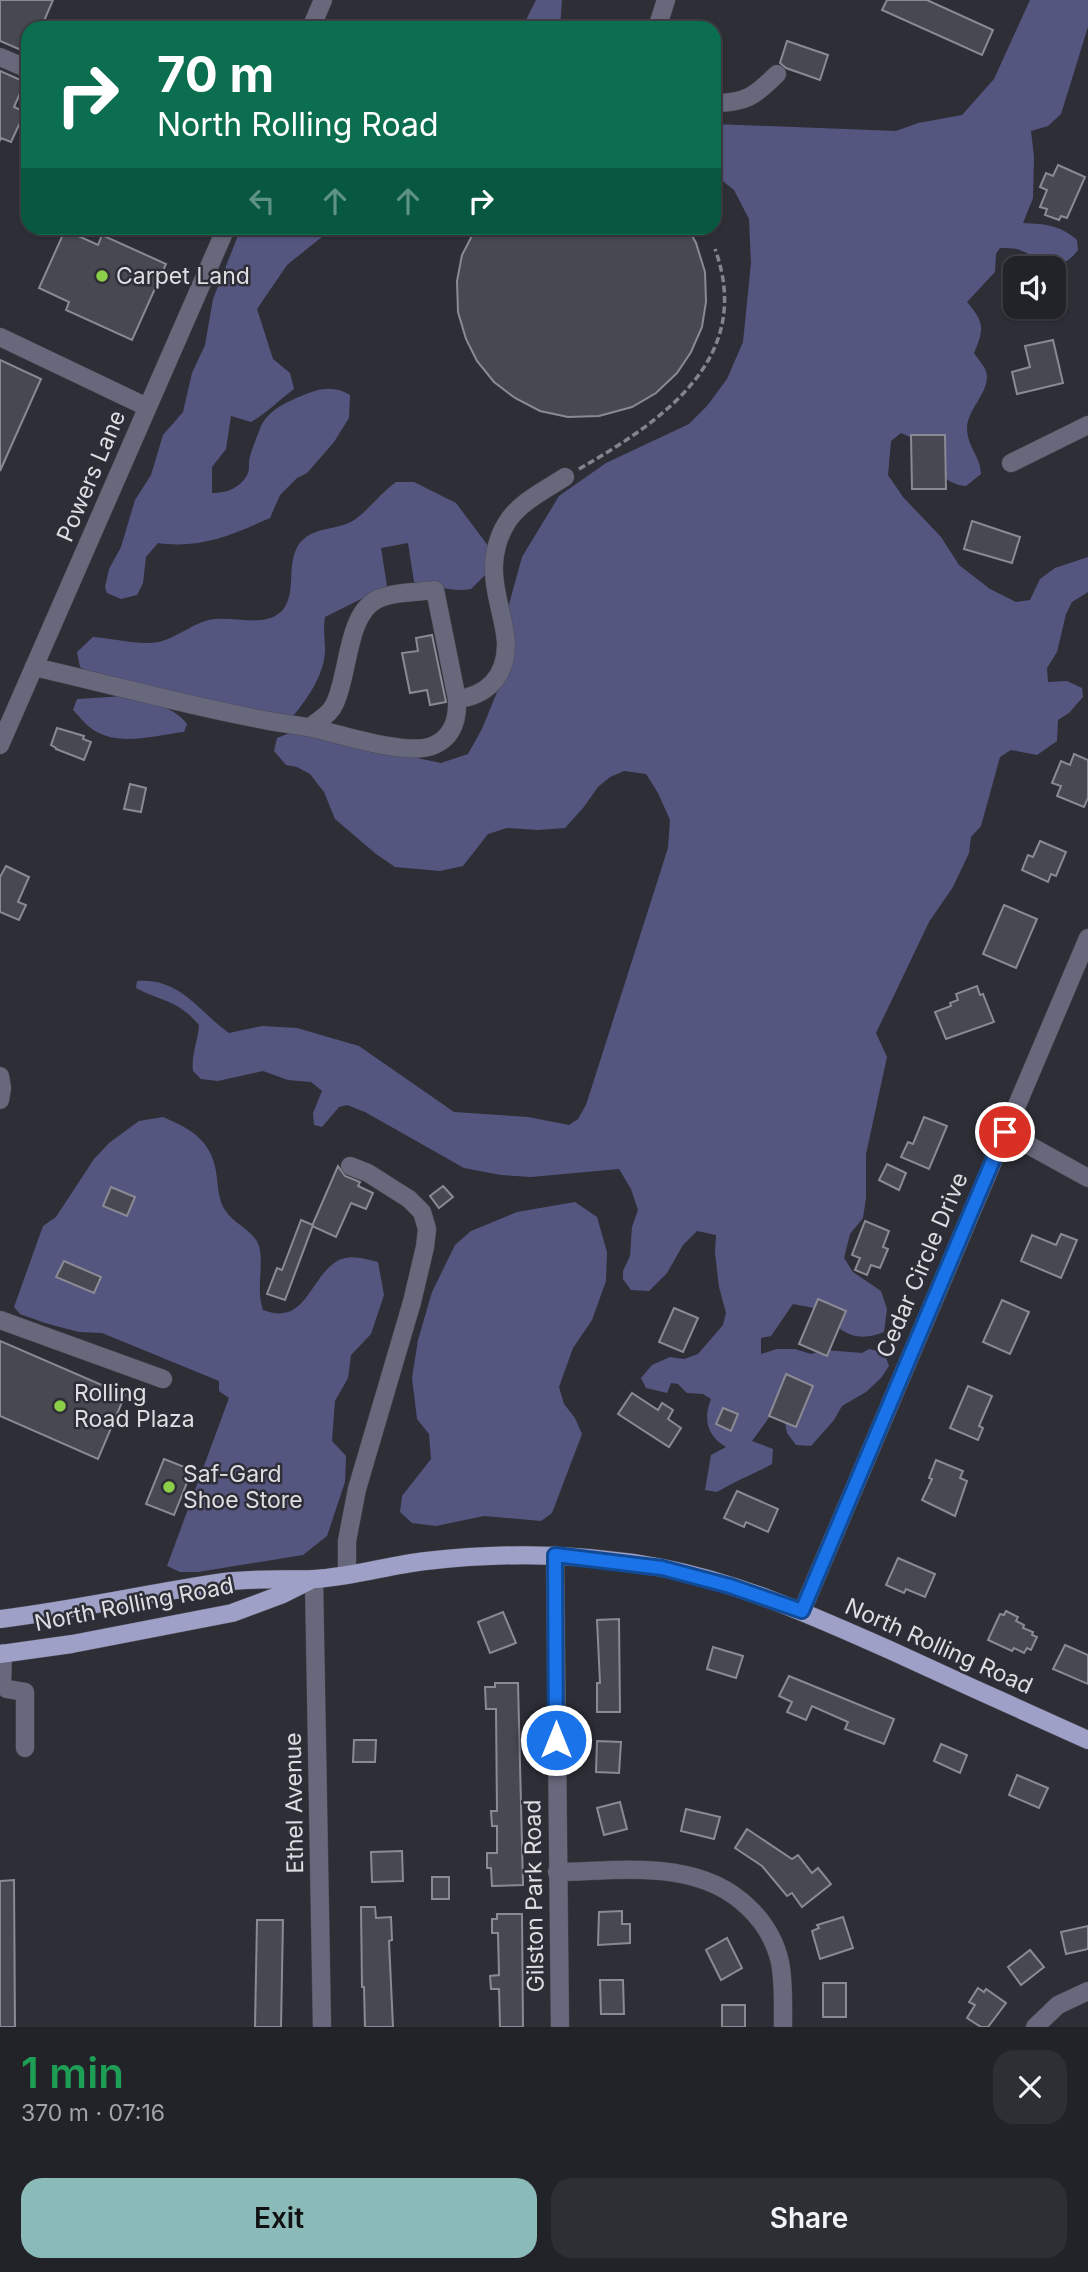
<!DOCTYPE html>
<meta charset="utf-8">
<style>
:root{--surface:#222229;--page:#2e2f35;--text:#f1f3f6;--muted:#a2a4a8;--line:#3f3f46;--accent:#8bbbb9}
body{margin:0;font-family:Inter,sans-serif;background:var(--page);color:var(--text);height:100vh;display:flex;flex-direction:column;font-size:26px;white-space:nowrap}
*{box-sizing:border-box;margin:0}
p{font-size:23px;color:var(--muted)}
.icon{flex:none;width:38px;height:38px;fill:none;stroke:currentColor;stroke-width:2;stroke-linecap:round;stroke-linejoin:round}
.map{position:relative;height:2027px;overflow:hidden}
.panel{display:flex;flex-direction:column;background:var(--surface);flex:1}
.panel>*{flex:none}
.top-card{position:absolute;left:21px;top:21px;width:700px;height:214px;border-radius:21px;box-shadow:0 2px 5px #0004,0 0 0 2px var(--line);background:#0b6e4f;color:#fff;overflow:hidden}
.fabs{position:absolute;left:1003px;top:256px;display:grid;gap:14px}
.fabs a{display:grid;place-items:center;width:63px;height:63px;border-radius:14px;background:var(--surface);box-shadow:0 2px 5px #0004,0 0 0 2px var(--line);font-size:35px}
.pin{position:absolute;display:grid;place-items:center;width:60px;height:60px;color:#fff;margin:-30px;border:4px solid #fff;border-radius:50%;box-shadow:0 2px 7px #0007}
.me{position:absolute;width:77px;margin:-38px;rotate:0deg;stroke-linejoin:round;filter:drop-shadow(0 0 5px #0008)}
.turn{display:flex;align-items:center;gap:24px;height:147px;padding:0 21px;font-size:32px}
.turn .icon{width:91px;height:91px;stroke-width:2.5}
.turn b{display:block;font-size:49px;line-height:60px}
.lanes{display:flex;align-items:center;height:66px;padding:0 21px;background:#0003;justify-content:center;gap:35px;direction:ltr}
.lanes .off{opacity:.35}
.round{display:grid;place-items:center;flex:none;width:74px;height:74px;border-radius:21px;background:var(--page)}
.head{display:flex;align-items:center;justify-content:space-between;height:119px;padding:0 21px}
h1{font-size:42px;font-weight:600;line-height:52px;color:#1e9e55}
.cta{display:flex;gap:14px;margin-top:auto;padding:14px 21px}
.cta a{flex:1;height:80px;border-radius:21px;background:var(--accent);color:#111;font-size:28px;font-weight:600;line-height:80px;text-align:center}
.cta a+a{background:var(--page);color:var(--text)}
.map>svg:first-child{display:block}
</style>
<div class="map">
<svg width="1088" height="2027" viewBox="0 0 1088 2027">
<rect width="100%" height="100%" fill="#2e2e37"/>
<g fill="#555680">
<path d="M536,0h26l-2,28h-38z"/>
<path d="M1030,0h58v27l-27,87 -13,12 -17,5 3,26 -1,41 -10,25c22,1 37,2 54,17l1,10c-20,27 -38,7 -61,-1 -5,-1 -11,-1 -17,-1l-4,6 -1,18 -28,30c18,21 17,27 7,51 3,5 7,9 10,14 12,20 -17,41 -17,61 0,19 14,29 14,46l-15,12c-25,-2 -32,-22 -41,-42l-24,-11 -10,8 -3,34 15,22 38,40 18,28 31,24 26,13 14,-2 10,-21 15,-11 33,-11v35l-16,10 -6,12 -9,38 -10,16 1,14 19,-1 15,7 1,9 -14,16 -11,7 -1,21 -20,14 -26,-5 -11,7 -19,69 -10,11 -2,16 -16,34 -24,35 -53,111 11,24 -21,97v44l-3,20 -13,16 -6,24 9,14 28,19 6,18 -3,23c-26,11 -46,2 -60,-22l-31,-6 -22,32 -10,2v16l16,-5h18l16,5 14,-4 37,3 7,-4 15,3 5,14 -8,12 -15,14 -24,14 -8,14 -23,26 -15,-1 -9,-12 -6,-32 -29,40 21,8 -1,15c-18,10 -37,17 -55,28l-12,-2 6,-35 15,-8c-19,-11 -23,-28 -15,-48l-8,-5 -16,-1 -9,-9 -7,-1 -4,10 -21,-5 -5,-10 11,-13 18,-8 14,2 14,-5 25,-29 3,-12 -7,-26 -4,-34 1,-18 -19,-4 -14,14 -16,28 -18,18 -18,-1 -8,-11v-8l7,-15 2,-29 6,-17 -7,-21 -12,-20 -88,8 -30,-2 -37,-7 -99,-56 -18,-7 -8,2 -17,20 -8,-2 -1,-12 9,-22 -11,-9 -23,-2 -25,-9 -45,10 -17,-2 -8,-8c-2,-16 5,-30 6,-46 -21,-25 -36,-23 -63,-37l1,-7c44,-3 61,30 92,52l33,-7 35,2 62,18 95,66 74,5 41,8 9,-6 8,-14 82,-257 2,-28 -12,-27 -12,-19 -22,-3 -14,6 -12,10 -15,21 -18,20 -27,2 -31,-2 -19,6 -25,32 -23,5 -45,-4 -19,-13 -41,-35 -11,-27 -14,-18 -13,-7 -11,-2 -12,-14 3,-13 15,-6 149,31 27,-9 14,-25 19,-47 7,-74 14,-51 37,-61 47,-33 83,-39 18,-18 20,-27 16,-37 8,-79 -2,-44 -15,-29 -20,-16v-50l182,7 22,-8 44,-8 32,-36z"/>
<path d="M241,228h92l-46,37 -30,44 16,50 17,14 4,16c-15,11 -27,24 -43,33l-20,-6 -5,33 -14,18v26c15,0 29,-5 36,-20 2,-5 0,-11 2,-16 1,-6 9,-25 11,-31 9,-18 30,-26 48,-33 15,-6 28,-6 41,2l-1,23 -15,24 -27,31 -10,5 -17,17 -10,23c-38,17 -70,31 -112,25l-12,14 -3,26 -6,12 -16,4 -14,-6 -2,-6 4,-18 12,-22 14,-47 16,-25 12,-40 20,-23 9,-39 13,-28 8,-46z"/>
<path d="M396,482h18l42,21 33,44 -3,27 -15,15c-20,4 -36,-5 -57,-7l-6,-39 -27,5 6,38 -62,31c-2,12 0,22 0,33 0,25 -20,52 -35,70l-194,-44 -16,-9 -3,-15 16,-15c20,1 50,10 69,4 16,-4 35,-21 54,-22 17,-2 43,6 59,-3 23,-12 12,-44 20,-64 11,-29 44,-19 62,-34 14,-11 25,-26 39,-36z"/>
<path d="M125,696c21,5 49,10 62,28l-3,8c-28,3 -61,14 -87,0 -9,-4 -17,-15 -24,-22l4,-11z"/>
<path d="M163,1117c31,13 50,25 54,61 1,9 2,24 8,32 9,15 32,21 35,40 3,21 -4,39 3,60 44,17 46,-34 76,-50 12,-6 27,-1 39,2l6,33 -13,39 -20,21 -3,23 -13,23 -3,40 14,15 -1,26 -18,54 -24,19 -105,17h-18l-13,-6 62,-168 -10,-7v-10l-117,-48 -23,-1 -34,-9 -25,-9 -6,-7 29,-81 13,-9 38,-58 15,-16 30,-22z"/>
<path d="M575,1202l22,15 10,35 -1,29 -14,39 -19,28 -14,39 5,17 11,14 7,16 -30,79 -11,8 -57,-5 -48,10 -24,-3 -12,-11 2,-16 29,-37 -2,-25 -12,-15 -5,-41 6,-38 14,-48 23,-47 16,-14 46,-19z"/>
</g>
<g fill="#474852" stroke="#898a94" stroke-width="2">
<path d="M0,0h53l-12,28h-13v25l-28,-12z"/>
<path d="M887,0h40l66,30 -11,25 -100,-45z"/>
<path d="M787,41l41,14 -8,25 -34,-12 -6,-5z"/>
<path d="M0,71l25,11 -11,25 11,5 -14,30 -10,-4 -1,3z"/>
<path d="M1058,165l27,12 -18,41 -6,-2 -2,4 -14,-5 2,-6 -7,-2 7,-17 -7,-3 6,-14 7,3z"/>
<path d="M476,228h212l8,15 9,29 1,30 -4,25 -11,25 -14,21 -21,20 -24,14 -33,9 -31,1 -28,-6 -25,-13 -21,-16 -17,-21 -11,-22 -8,-27 -1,-31 5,-26z"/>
<path d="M65,230l33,15 4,-10 64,29 -34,76 -66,-30 3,-8 -30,-14z"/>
<path d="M1053,340l10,43 -46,11 -5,-22 18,-5 -5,-21z"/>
<path d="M0,360l41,19 -41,92z"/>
<path d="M911,435h34l1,54h-34z"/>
<path d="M972,521l48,16 -8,26 -48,-14z"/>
<path d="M432,635l14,67 -16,3 -3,-15 -17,3 -8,-40 16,-2 -2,-13z"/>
<path d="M57,728l27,8 -1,3 8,3 -7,18 -28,-11v-1l-5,-3z"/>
<path d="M1074,754l14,6v38l-4,9 -27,-11 4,-10 -9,-3 9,-22 9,4z"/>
<path d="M130,784l16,4 -5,24 -17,-3z"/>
<path d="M1040,841l26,11 -10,24 -5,-2 -3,8 -26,-12 6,-15 5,2z"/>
<path d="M6,866l23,11 -11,25 8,3 -7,15 -19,-8v-35z"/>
<path d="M1004,905l33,14 -21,49 -33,-14z"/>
<path d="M977,986l3,9 3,-1 11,28 -48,17 -11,-27 16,-6 -1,-3 8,-3 -2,-6z"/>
<path d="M924,1117l23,9 -18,43 -28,-12 7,-15 5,2z"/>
<path d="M887,1164l19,9 -7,17 -20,-10z"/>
<path d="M338,1166l7,10 15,6 -2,4 15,7 -7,16 -15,-6 -15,34 -24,-11z"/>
<path d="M443,1186l10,11 -14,11 -9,-12z"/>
<path d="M111,1187l24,10 -8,19 -24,-10z"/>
<path d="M301,1220l12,5 -28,75 -18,-6 10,-26 5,2z"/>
<path d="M865,1221l24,10 -6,16 5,2 -8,19 -9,-3 -4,10 -12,-5 5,-12 -8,-3z"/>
<path d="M1061,1234l16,6 -16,38 -40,-17 11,-26 24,10z"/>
<path d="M64,1261l37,16 -7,16 -38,-16z"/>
<path d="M818,1299l28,12 -19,45 -28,-12z"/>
<path d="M1002,1300l27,12 -19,42 -27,-12z"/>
<path d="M674,1308l24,10 -15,34 -24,-10z"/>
<path d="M0,1341l125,54 -27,64 -98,-43z"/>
<path d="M786,1374l27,12 -17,41 -27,-11z"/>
<path d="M968,1386l24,10 -13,30 4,2 -5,12 -28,-12z"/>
<path d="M632,1393l26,17 4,-7 11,7 -5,9 13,9 -12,19 -51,-33z"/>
<path d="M723,1408l15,6 -7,17 -15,-7z"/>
<path d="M164,1459l28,11 -18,45 -28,-11z"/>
<path d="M936,1460l27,11 -3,7 7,3 -12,35 -33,-16 10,-21 -3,-1z"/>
<path d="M737,1491l41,18 -10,23 -22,-10 -2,5 -20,-9z"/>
<path d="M898,1558l37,16 -10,23 -19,-8 -2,4 -18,-8z"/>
<path d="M1006,1611l12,6 -2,4 8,4 -1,3 10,4 -1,3 5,2 -6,13 -4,-2 -3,5 -10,-5 -2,3 -24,-11 12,-26 4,1z"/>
<path d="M503,1612l13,31 -26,10 -12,-31z"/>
<path d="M619,1619l1,93h-23v-29h3l-3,-63z"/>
<path d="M1065,1645l23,10v29l-35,-15z"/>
<path d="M713,1647l30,9 -7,22 -29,-9z"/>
<path d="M789,1676l105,43 -10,25 -39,-15 3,-7 -36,-16 -6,14 -19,-8 5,-10 -13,-6z"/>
<path d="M495,1683h23l5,202 -31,1 -1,-18h-4v-15h10v-27h-5l-1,-15h6l-1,-102h-10l-1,-22h10z"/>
<path d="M354,1740h22l-1,22h-22z"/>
<path d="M597,1741l24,1 -2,31 -23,-1z"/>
<path d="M941,1744l26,11 -7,18 -26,-12z"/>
<path d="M1017,1775l31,13 -9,20 -30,-13z"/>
<path d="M620,1802l7,27 -23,6 -7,-27z"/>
<path d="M686,1809l34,8 -6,22 -33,-8z"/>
<path d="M747,1829l45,30 6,-4 14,18 6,-5 13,16 -29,23 -10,-14 -5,3 -25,-30 -27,-18z"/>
<path d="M402,1851l1,30 -31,1 -1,-30z"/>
<rect x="432" y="1877" width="17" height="22"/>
<path d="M14,1880l1,147h-15v-146z"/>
<path d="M361,1907h14l1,11 15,-1 1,23 -3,1 4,86h-28l-1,-40h-2z"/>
<path d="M622,1911v13h8v19l-32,2 1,-33z"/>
<path d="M497,1914h25l1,113h-23l-1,-38h-8l-1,-13 9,-1 -1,-42h-6v-14h5z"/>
<path d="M843,1917l10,31 -33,11 -8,-28 7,-3 -2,-3z"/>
<path d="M257,1920h26l-2,107h-26z"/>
<path d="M1088,1926v23l-22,5 -5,-22z"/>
<path d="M727,1938l15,30 -21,12 -15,-30z"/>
<path d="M1030,1950l14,17 -23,18 -13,-18z"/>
<path d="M600,1980h23l1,34h-23z"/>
<rect x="823" y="1983" width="23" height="34"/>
<path d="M978,1988l6,4 2,-3 20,14 -18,24h-7l-14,-9 8,-13 -6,-3z"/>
<rect x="722" y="2005" width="23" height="22"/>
</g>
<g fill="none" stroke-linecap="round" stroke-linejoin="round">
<g stroke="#4a4a53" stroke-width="19">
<g id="minor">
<path d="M311,28l12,-28"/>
<path d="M657,28l9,-28"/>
<path d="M0,57l28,12"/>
<path d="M714,103c32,0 41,-7 63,-29"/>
<path d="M0,337l147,70"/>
<path d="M1011,463l77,-38"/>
<path d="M34,667c75,17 150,38 225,52 17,4 35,5 53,9 28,6 94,28 120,18 21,-8 26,-27 25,-47l-22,-109c-18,2 -42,2 -59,10 -30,16 -27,77 -42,105 -4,9 -16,16 -24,22"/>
<path d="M457,699c30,-3 49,-23 49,-54 0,-21 -12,-50 -12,-74 -1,-15 4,-34 12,-47 12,-21 39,-34 59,-47"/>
<path d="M0,745l226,-517"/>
<path d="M0,1076l2,12 -2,12"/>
<path d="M1005,1132l83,46"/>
<path d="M0,1320l163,59"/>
<path d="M555,1555l5,472"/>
<path d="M347,1574v-33l10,-52 55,-187 13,-55 2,-18 -5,-17 -13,-13 -41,-26 -18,-7"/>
<path d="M314,1579l8,448"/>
<path d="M802,1611l286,-673"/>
<path d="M3,1653l-1,32 5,4 18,3v56"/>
<path d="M557,1872c64,-1 141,-14 191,35 16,15 27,33 32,55 4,21 3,44 3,65"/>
<path d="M1035,2027l23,-22 30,-14"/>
</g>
</g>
<g stroke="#4a4a53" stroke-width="19">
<g id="major">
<path d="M0,1619c75,-9 149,-26 224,-37 30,-4 60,-2 90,-3 38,-2 75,-14 112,-18 79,-9 159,-8 237,7 81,16 154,50 229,83 65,30 131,60 196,89"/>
<path d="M0,1654l72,-10 160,-31 51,-19 28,-14"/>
</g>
</g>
<path stroke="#84848c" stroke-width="3.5" stroke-dasharray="7 3.5" stroke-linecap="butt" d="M579,469c83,-48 176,-110 136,-220"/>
<use href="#minor" stroke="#67687b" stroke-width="18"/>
<use href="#major" stroke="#9ea0c7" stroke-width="18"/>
</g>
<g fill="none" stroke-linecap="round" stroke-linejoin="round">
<g stroke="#114b97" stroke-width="18">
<path id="route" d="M556,1740l-1,-185 107,13 68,18 72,25 203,-479"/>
</g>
<use href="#route" stroke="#1a73e8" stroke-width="12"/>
</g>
<g fill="#8bce47" stroke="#2e2e37" stroke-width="2.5">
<circle cx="102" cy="276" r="7"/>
<circle cx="60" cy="1406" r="7"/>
<circle cx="169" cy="1487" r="7"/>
</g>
<g text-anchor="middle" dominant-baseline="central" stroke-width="5" stroke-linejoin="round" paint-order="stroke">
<g font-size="23" fill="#dddde3" stroke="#2e2e37" text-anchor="start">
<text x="116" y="276">Carpet Land</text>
<text x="74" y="1393">Rolling<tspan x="74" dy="26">Road Plaza</tspan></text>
<text x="183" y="1474">Saf-Gard<tspan x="183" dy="26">Shoe Store</tspan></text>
</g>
<g font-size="23" fill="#dddde3" stroke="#2e2e37">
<text transform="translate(91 476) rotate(-67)">Powers Lane</text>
<text transform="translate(922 1265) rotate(-67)">Cedar Circle Drive</text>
<text transform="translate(134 1604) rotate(-11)">North Rolling Road</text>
<text transform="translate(939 1646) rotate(24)">North Rolling Road</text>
<text transform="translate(294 1803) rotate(-91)">Ethel Avenue</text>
<text transform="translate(534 1896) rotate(-91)">Gilston Park Road</text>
</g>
</g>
</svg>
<div class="fabs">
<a><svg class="icon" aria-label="sound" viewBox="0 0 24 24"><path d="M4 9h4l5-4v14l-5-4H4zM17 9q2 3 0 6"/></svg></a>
</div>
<div class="pin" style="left:1005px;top:1132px;background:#d93025"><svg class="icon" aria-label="arrive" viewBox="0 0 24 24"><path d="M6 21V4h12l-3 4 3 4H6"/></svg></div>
<svg class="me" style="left:556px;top:1740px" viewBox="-20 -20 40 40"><circle r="17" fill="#1a73e8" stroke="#fff" stroke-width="3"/><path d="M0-11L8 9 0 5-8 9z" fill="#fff"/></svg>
<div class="top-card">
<div class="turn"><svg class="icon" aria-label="right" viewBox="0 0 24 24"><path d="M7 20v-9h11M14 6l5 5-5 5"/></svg><div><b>70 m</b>North Rolling Road</div></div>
<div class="lanes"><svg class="icon off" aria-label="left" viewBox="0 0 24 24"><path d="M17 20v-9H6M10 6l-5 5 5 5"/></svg><svg class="icon off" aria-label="ahead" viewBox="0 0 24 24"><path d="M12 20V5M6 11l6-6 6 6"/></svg><svg class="icon off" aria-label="ahead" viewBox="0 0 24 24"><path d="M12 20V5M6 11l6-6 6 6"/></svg><svg class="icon" aria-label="right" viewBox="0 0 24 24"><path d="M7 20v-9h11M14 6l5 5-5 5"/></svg></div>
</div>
</div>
<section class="panel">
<div class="head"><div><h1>1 min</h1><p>370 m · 07:16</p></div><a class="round"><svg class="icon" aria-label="close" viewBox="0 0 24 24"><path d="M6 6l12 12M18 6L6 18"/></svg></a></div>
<div class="cta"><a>Exit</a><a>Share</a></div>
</section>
